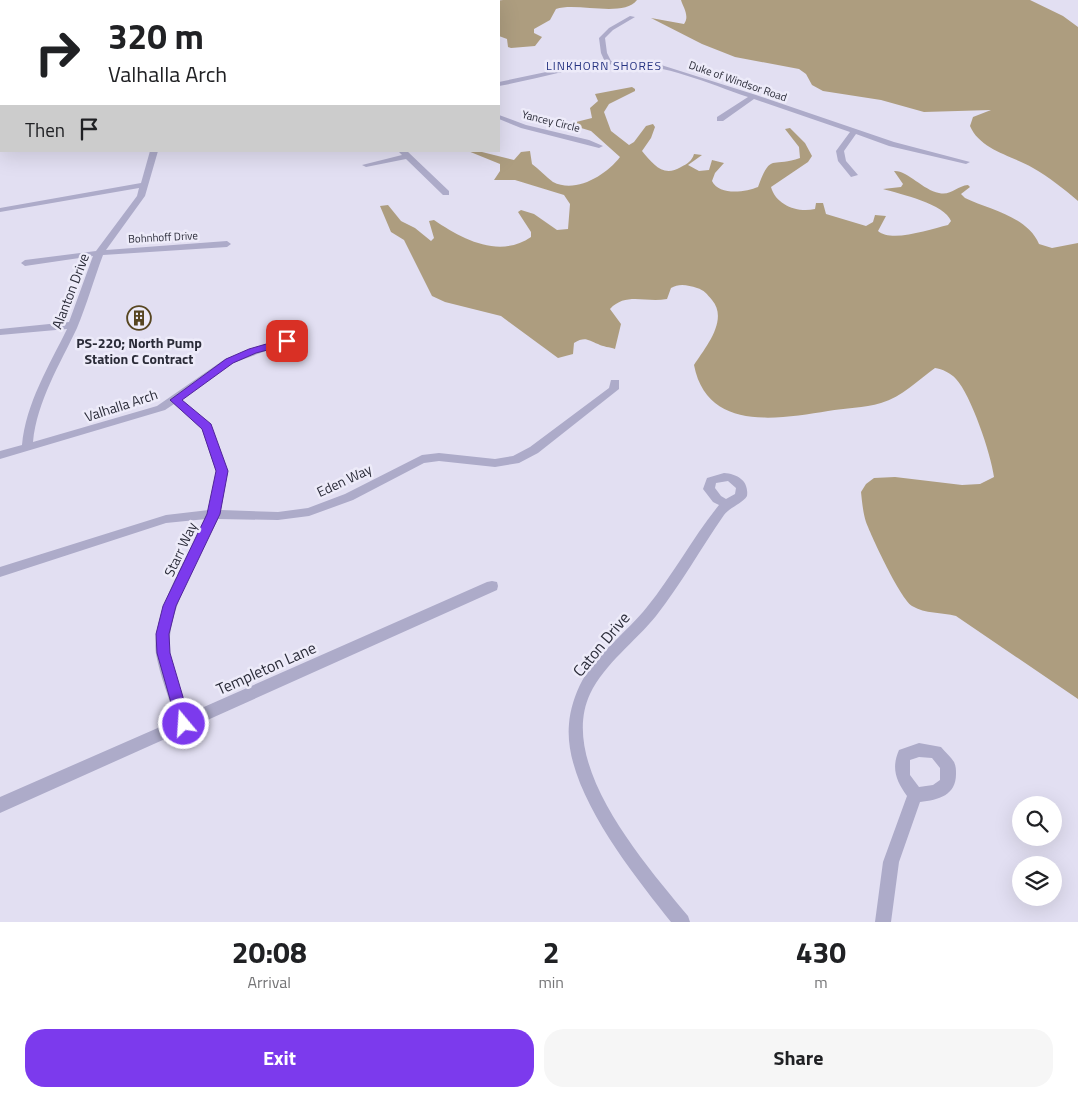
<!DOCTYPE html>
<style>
:root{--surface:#fff;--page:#f6f6f6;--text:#202124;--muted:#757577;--accent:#7c3aed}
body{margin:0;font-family:"Titillium Web",sans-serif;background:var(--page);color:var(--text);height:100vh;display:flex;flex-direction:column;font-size:19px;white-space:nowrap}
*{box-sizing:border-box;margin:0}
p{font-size:16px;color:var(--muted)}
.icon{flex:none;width:28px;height:28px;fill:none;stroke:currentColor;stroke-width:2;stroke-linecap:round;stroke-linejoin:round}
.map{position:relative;height:922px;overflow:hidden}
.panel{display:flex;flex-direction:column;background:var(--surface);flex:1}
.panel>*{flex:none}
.guide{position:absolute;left:0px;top:0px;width:500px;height:152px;box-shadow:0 5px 20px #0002;background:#fff;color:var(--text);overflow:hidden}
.controls{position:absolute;left:1012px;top:796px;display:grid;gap:10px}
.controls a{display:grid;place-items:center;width:50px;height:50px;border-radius:50%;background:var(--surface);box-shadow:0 5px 20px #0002;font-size:25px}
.pin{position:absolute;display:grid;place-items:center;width:42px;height:42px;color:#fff;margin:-21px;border-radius:10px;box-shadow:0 2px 8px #0006}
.me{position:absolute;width:55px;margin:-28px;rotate:342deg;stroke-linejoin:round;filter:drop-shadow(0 0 4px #0008)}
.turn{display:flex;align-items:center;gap:18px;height:105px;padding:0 25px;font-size:22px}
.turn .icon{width:65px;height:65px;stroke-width:2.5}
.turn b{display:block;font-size:35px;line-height:42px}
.then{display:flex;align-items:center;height:48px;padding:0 25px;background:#0003;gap:10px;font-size:19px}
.eta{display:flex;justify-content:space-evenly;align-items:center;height:85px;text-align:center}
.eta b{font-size:30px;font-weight:700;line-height:35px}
.action{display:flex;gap:10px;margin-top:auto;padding:10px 25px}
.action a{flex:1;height:58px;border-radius:20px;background:var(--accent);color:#fff;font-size:20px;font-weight:700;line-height:58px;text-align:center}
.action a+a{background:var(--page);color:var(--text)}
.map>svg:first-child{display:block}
</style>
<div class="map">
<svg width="1078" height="922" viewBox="0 0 1078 922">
<rect width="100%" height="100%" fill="#e2dff2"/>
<g fill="#ad9d7f">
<path d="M503,0h134c-14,18 -60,2 -81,9l-6,11 -16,9v4l8,4 -7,9 -24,2 -3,-1 -1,-8 -8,-3v-35h-4z"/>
<path d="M681,0h349l33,16 15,11v174c-14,-12 -29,-24 -45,-33 -20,-12 -53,-18 -63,-42l3,-9 18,-7 -67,2 -43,-12 -58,-9 -11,-6 -6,-11 -7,-5 -64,-12 -33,-13 -51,-26 33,6c6,-8 -1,-17 -3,-24z"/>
<path d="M632,87l3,2v2l-26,13 -5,8 7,19 18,14 5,-3 12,-16 7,-2 2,3 -4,11 -9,13c11,13 21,27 39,16 6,-3 11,-6 13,-13l8,1 -14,10 11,6 10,-1 3,-10 12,3 -9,10 -3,8c7,15 34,11 46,6 13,-35 13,-19 42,-29l-1,-11 -14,-18 5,-1 15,15 7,13 -4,6 -37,25c5,18 26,26 44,22l1,-6h7l3,11 40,12 7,-4 2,-7 11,1 -8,15c14,12 52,-2 70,-6l3,-4c-6,-17 -51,-27 -68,-32l18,-2 2,-3 -9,-13c13,-1 29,19 45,22 12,3 18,-7 29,-8l2,2 -9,7 4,4c25,12 62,18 74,46l13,4 26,-5v456l-122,-83c-14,-4 -31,-2 -44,-10 -12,-8 -40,-68 -46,-84 -3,-9 -4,-21 -5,-30l5,-8 8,-6 21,-1 67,8 18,-1 14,-7c-3,-23 -23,-82 -38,-98 -5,-6 -14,-10 -21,-11 -17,12 -33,29 -54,35 -17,5 -36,5 -53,8 -50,8 -121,21 -134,-46 11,-17 35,-45 18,-65 -5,-6 -8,-10 -15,-12 -9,-3 -18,-5 -26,0l-4,11c-22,4 -41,-7 -57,10l11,15 -6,25c-5,-2 -12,-2 -17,-5 -10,-4 -13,-8 -24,-1l-1,11 -15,4 -57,-42 -56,-14 -13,-6 -28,-56 -13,-8 -11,-26 8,-1 13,16 14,7 16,13 3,-3 -5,-17 5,-1c28,19 65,39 97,17v-5l-13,-20 3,-2 13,4 23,16 11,-1 2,-25 -6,-9 -49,-15h-21l6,-9v-7l-32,-13h10l36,9 7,-8 9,-1 2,13c7,5 14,13 21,18 23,12 53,-7 67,-25l-29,-26 -23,-7 24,-6 -2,-10 8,-7 -3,-7z"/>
</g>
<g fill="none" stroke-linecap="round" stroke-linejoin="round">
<g fill="#adabc9" fill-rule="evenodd">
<rect x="135" y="0" width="6" height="1"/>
<path d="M329,0h6l1,1h-6z"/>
<path d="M630,16l5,1 -22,13 -8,8 2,15 4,8 47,3 98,31 138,47 76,20 -4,2 -77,-18 -33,-12 -12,17 2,10 12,14 -7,2 -13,-16 -2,-10 14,-19 -96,-33 -31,22h-6v-4l31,-20c-41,-14 -85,-34 -129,-33 -41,1 -80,15 -120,22v-4l90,-19 16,-1 -4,-9 -2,-15 10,-10z"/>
<rect x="0" y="60" width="1" height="4"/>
<rect x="0" y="93" width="1" height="4"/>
<path d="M499,115l27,10 63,15 14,6 -4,2 -78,-20 -22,-9z"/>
<path d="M0,148l1,3 3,1h-4z"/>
<path d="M150,151h8l-13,45 -39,54 121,-9 4,3 -4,3 -124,8c-9,24 -16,49 -26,73 -17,36 -40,73 -44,114l124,-36 68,-47 47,-17 27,-3 2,2 -2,2 -22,4 -44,16 -52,36 31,28 16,44 -7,39 57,2 30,-4 37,-14 77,-39 17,-2 56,6 18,-3 17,-9 79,-59 2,-8h8v9l-81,64 -19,10 -24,4 -56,-6 -15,2 -71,37 -44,16 -31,4 -60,-1c-18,37 -52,92 -48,132 1,18 13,45 18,63l299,-132 5,-1 5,1 1,4 -1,4 -497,223v-16l176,-77c-7,-22 -16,-44 -20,-66 -6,-38 33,-101 50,-135l-40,4 -166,54v-10l166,-52 43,-5 7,-39 -14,-42 -28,-25 -9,6 -165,49v-8l22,-6c4,-42 27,-79 45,-116l-67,6v-6l69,-7 24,-66 -68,10 -4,-3 4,-3 71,-9 41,-55 2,-8 -139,24v-4l141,-25z"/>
<path d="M398,151h9l42,40v4h-6l-37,-36 -40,8 -4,-2 40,-10z"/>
<path d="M724,473c14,1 25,8 23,23 -5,8 -17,11 -23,19 -23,33 -43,69 -68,101 -21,26 -51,47 -66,78 -33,71 56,171 98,222l2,6h-19c-38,-48 -108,-134 -102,-198 1,-14 6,-30 13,-43 16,-28 45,-49 65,-74 26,-32 46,-70 72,-102l-6,-3 -10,-13 4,-11zM728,481l8,7 -1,6 -9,5 -5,-3 -6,-8 1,-5z"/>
<path d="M919,743l22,4c4,5 10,10 13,15 2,4 2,8 2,12 0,21 -17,26 -36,28l-21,60 -8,60h-16l8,-60 24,-66c-11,-15 -16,-28 -8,-46zM919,757l13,1 8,10v12l-7,5 -14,2 -9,-12v-15z"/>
</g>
</g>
<path fill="#7c3aed" stroke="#51269a" d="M287,338l3,1v5l-34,9 -23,10 -51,37 29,24 17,47 -8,43 -44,92 -7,28 1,19 21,71 -2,4 -5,2 -5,-2 -2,-4 -20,-71 -1,-19 7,-28 44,-92 9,-43 -14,-42 -32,-29 56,-41 23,-10z"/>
<defs>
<g id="building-ring" transform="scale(1.25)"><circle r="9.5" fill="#edebf9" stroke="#574621" stroke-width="1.5"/><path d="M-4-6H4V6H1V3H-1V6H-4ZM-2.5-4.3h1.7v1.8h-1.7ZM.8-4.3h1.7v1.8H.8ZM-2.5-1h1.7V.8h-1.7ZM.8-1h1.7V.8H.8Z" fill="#574621"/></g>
</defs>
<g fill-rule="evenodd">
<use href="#building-ring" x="139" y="318"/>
</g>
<g text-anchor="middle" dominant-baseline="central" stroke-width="5" stroke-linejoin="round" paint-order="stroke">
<g font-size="11" fill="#2a2b38" stroke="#edebf9">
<text transform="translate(738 81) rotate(19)">Duke of Windsor Road</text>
<text transform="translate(551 121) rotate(14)">Yancey Circle</text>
<text transform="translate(163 237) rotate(-3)">Bohnhoff Drive</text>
</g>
<g font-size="12" letter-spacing="1" fill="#273582" stroke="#edebf9">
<text x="604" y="65">LINKHORN SHORES</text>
</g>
<g font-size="14" fill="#2a2b38" stroke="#edebf9">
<text transform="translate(70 291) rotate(-69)">Alanton Drive</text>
<text transform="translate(121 405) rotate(-18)">Valhalla Arch</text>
<text transform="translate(344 480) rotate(-25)">Eden Way</text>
<text transform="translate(180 549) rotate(-65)">Starr Way</text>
</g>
<g font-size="14" font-weight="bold" fill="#2a2b38" stroke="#edebf9">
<text x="139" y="342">PS-220; North Pump<tspan x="139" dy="16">Station C Contract</tspan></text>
</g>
<g font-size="16" fill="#2a2b38" stroke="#edebf9">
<text transform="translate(601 644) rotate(-50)">Caton Drive</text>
<text transform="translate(266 668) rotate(-24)">Templeton Lane</text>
</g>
</g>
</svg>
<div class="controls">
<a><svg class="icon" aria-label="search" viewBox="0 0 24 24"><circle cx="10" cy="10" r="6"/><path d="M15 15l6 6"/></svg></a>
<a><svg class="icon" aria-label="layers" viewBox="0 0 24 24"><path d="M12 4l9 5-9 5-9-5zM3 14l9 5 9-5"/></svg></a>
</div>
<div class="pin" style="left:287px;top:341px;background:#d93025"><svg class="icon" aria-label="arrive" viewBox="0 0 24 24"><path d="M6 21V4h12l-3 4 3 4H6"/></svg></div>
<svg class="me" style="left:184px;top:724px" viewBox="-20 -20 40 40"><circle r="17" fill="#7c3aed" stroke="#fff" stroke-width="3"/><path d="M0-11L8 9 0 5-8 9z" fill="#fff"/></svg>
<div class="guide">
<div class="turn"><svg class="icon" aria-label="right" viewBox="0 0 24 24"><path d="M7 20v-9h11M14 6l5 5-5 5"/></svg><div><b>320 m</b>Valhalla Arch</div></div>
<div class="then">Then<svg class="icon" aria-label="arrive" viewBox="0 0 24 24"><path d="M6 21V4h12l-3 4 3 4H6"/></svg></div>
</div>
</div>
<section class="panel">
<div class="eta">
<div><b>20:08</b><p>Arrival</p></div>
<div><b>2</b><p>min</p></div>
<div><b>430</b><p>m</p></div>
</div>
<div class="action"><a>Exit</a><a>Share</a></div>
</section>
